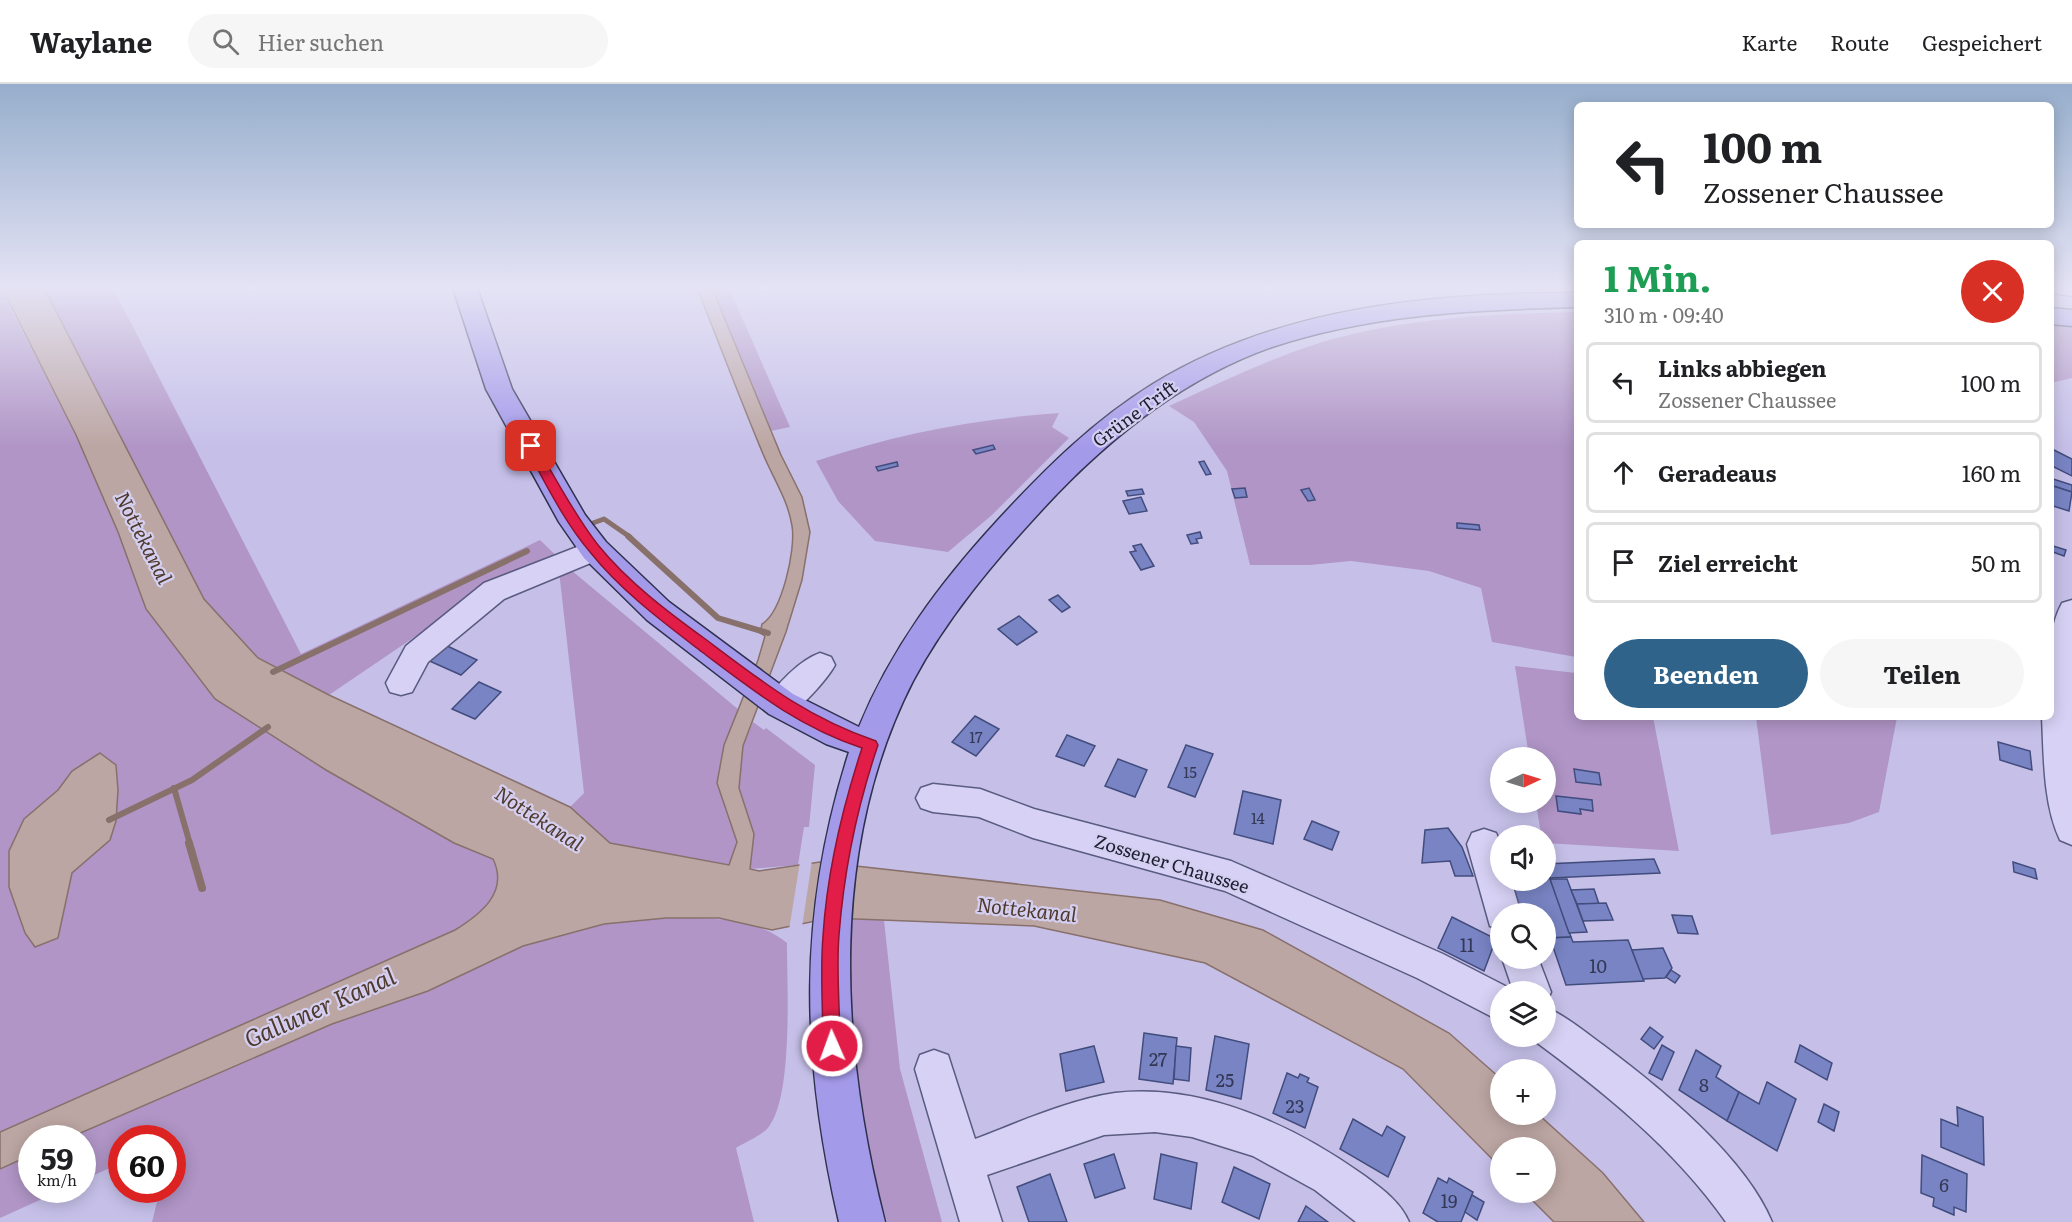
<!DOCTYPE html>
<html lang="de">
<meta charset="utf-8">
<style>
:root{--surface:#fff;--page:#f6f6f6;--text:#202124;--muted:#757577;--line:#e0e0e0;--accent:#2f638a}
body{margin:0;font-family:Literata,serif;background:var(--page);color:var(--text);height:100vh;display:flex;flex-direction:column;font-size:22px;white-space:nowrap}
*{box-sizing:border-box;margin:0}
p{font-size:20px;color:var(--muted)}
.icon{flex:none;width:33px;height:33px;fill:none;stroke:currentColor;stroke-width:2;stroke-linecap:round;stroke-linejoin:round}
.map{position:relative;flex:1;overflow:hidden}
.drawer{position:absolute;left:1574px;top:156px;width:480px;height:480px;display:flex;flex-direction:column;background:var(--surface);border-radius:9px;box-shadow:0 3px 15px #0003}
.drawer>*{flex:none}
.top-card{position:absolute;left:1574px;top:18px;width:480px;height:126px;border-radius:9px;box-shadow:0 3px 15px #0003;background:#fff;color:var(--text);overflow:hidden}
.needle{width:39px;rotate:86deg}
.controls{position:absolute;left:1490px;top:663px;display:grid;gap:12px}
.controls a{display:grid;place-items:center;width:66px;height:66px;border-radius:50%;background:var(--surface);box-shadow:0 3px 15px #0003;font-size:30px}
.speed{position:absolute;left:18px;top:1041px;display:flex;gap:12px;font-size:30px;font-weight:700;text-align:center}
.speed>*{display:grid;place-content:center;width:78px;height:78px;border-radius:50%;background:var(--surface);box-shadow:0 3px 15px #0003;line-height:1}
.speed small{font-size:15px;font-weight:400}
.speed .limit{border:9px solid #d22;background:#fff;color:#111}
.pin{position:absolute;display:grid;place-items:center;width:51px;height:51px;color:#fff;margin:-26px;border-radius:12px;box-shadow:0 3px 9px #0006}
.me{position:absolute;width:66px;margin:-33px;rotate:358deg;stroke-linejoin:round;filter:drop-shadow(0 0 4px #0008)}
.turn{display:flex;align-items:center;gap:21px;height:126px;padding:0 30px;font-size:27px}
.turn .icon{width:78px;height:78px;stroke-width:2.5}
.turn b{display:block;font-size:42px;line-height:51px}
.round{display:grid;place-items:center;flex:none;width:63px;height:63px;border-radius:32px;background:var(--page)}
.overview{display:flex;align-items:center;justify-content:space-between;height:102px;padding:0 30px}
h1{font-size:36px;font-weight:700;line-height:45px;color:#1e9e55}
.button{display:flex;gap:12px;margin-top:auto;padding:12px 30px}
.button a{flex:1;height:69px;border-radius:36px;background:var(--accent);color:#fff;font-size:24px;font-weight:700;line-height:69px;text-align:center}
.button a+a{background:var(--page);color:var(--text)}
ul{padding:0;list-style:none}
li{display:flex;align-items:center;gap:18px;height:81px;margin:0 12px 9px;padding:0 18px;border:3px solid var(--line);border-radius:9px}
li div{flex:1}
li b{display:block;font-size:22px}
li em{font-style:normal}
header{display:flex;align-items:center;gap:36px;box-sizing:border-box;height:84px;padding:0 30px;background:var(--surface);border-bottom:2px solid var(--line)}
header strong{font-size:28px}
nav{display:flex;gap:33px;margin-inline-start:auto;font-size:21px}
.search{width:420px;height:54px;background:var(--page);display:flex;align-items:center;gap:15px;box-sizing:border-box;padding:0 21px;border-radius:33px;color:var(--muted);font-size:22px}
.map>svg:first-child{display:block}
</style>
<header>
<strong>Waylane</strong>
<div class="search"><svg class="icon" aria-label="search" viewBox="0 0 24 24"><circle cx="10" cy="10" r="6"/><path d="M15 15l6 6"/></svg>Hier suchen</div>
<nav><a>Karte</a><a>Route</a><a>Gespeichert</a></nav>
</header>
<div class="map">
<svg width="2072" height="1138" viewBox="0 0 2072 1138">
<rect width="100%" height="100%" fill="#c6c0e9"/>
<g fill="#b095c6" fill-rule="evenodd">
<path d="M0,204l76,147 42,97 28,77 69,90 111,71 128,73 39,16c16,33 -12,55 -38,71l-455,202zM72,687l38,69 -38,33 -7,30 -41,-84 34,-29z"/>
<path d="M44,204h69l188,366 239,-114 31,30 168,140 -15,35 -7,37 20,60 -7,23 -120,-22 -40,-36 14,-14 -26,-231 -70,25 -159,108 -71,-37 -54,-59z"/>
<path d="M712,204h17l61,139 -19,4z"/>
<path d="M1576,228v345l-84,-15 -11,-54 -52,-17 -78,-10 -41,4h-60l-23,-94 -33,-49 -25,-16c47,-21 95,-45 144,-61 85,-27 175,-31 263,-33z"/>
<path d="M2050,235l22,2v57l-21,5z"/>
<path d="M1059,329l-7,14 17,11 -77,77 -44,37 -73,-11 -37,-40 -22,-40c81,-27 157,-42 243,-48z"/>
<path d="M1515,582l61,7v44h77l26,134 -134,-8v-7l-4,-1 -5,-32 9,-1v-44l-16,-1z"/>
<path d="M1756,633h141l-18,95 -30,11 -78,12z"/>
<path d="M753,638l11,8 2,-2 49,37 -6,62h-5l-6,38 -48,4 4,-35 -15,-46 4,-42z"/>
<path d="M666,834c41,0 88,-2 121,25 0,41 6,149 -17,182 -6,10 -25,17 -34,23l18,74h-602l8,-32h12v-52h-50l-1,25 -38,17 -1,-42h-13l263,-114 96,-33 95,-45 81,-22z"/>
<path d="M849,835l35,1 16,149 42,153h-55l-38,-128z"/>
<path d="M31,1071l1,35h30l-62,28v-49z"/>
</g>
<g fill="#bca6a3" stroke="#88706b" stroke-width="1.5">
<path d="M2,204h42l160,311 54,59 71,37 241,112 40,36 119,22 8,-23 -20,-59 7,-38 34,-85 7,-24 -5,-3 2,-9c20,-12 34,-75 30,-98 -4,-26 -19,-48 -29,-72 -23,-55 -44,-111 -66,-166h15l69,167 21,42 8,35 -8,48 -16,52 -43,114 -4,42 15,46 -4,35 9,2 61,-9 340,38 103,30 186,103 51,45v36l39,1 64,58 41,49h-90l-29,-29 20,-1v-44h-45v19l-97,-98 -198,-106 -171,-37 -204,-8 -58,12 -53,-12h-53l-62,6 -81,22 -95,45 -96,33 -263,114h-37l-1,17 -31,14v-37l455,-202c26,-16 54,-38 38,-71l-39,-16 -128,-73 -111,-71 -69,-90 -28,-77 -42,-97z"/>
<path d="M100,669l16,12 2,25 -2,31 -6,19 -38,33 -14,65 -23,9 -10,-14 -16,-46v-36l15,-32 34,-29 14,-19z"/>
</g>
<path fill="#c6c0e9" d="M812,776l-10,67 -13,3 11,-68z"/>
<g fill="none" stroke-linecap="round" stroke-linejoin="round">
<path stroke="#88706b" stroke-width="5" d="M593,439l11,-4 26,18"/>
<g stroke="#88706b" stroke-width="6">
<path d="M628,452l90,82 50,15"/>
<path d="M273,588l254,-121"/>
<path d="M174,704l16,56"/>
<path d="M109,736l83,-40 76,-53"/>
</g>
<path stroke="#88706b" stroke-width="8" d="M189,759l13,45"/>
</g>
<g fill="#7984c4" stroke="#424c7d" stroke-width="1.5">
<path d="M993,361l2,4 -19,5 -3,-4z"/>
<path d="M2054,366l18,9v17l-22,-11v-12z"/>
<path d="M1204,377l7,13 -5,1 -7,-13z"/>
<path d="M897,378l1,4 -20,5 -2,-4z"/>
<path d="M2050,394l22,7v7l-22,-7z"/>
<path d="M2050,401l22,7 -3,19 -19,-6z"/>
<path d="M1245,404l2,9 -12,1 -3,-9z"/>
<path d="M1309,404l6,12 -7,1 -7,-11z"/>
<path d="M1142,405l2,5 -16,2 -2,-5z"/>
<path d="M1141,413l6,14 -18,3 -6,-13z"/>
<path d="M1457,439l22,2 1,5 -23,-2z"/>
<path d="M1200,448l2,6 -6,1 2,4 -7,1 -4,-9z"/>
<path d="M1141,460l13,22 -13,4 -11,-18 6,-1 -3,-5z"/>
<path d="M2050,461l16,5 -2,6 -14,-5z"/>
<path d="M1058,511l12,12 -8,5 -13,-12z"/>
<path d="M1019,532l18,16 -20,13 -19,-16z"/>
<path d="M441,559l36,17 -16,15 -36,-16z"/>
<path d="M479,598l22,10 -26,27 -23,-10z"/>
<path d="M975,632l24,13 -23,27 -24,-14z"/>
<path d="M1067,651l28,11 -11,20 -28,-10z"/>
<path d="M1998,658l32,9 2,19 -32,-10z"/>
<path d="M1186,661l27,9 -18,43 -27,-10z"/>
<path d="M1118,675l29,11 -12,27 -30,-11z"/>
<path d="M1574,685l25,4 2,12 -25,-3z"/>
<path d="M1243,707l38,9 -8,44 -39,-10z"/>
<path d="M1556,712l36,4 1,11 -13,-2 1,5 -23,-3z"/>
<path d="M1312,737l27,11 -7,18 -28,-11z"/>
<path d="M1448,744l14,19 11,29h-18l-5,-15 -28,2 3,-33z"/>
<path d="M1654,775l6,14 -110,5 -5,-14z"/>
<path d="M2013,778l22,7 2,10 -23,-7z"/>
<path d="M1545,780l26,73 -26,1v-24h-25l-11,-34h36z"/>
<path d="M1550,795h17l20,53 -18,1z"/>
<path d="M1594,805l5,15h-22l-6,-14z"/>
<path d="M1606,819l7,17 -30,1 -6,-17z"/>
<path d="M1672,831l20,1 6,18 -20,-1z"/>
<path d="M1452,833l44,22 -12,32 -46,-23z"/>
<path d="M1571,853l2,5 55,-2 16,41 -78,4 -16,-47z"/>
<path d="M1663,864l9,20 -7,10 -22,1 -11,-29z"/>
<path d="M1671,886l9,6 -5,7 -9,-6z"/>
<path d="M1650,943l13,10 -9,12 -13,-10z"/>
<path d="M1144,949l33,5 -4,46 -34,-5z"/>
<path d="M1215,952l34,8 -8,55 -35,-9z"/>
<path d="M1662,961l12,7 -12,28 -13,-7z"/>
<path d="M1800,961l32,18 -5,17 -32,-18z"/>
<path d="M1094,962l10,36 -38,9 -6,-37z"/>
<path d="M1176,962l15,2 -2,33 -15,-2z"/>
<path d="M1696,966l25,16 -5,11 23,15 -12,29 -48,-31z"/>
<path d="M1287,989l11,5 2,-4 9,4 -2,4 11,5 -13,41 -32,-15z"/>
<path d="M1767,998l29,17 -19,52 -50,-30 12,-29 20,12z"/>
<path d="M1824,1020l15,8 -5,19 -16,-9z"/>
<path d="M1957,1023l26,10 1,48 -43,-18v-28l17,7z"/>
<path d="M1353,1035l29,17 5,-10 18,11 -17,40 -48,-28z"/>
<path d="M1114,1070l11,34 -30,10 -11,-34z"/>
<path d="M1161,1070l36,9 -6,46 -37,-10z"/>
<path d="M1922,1071l45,19 -1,38 -12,-5v8l-21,-9 1,-8 -13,-5z"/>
<path d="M1234,1083l36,17 -11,35 -37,-17z"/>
<path d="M1050,1090l17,48h-38l-12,-35z"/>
<path d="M1438,1094l9,5 2,-5 24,14 -12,30h-23l-15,-9z"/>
<path d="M1472,1111l12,7 -7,18 -12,-8z"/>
<path d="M1306,1122l22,16h-30z"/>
</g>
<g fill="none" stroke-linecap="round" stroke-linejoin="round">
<g stroke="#5a5b81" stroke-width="3">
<g id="minor">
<path d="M2050,204h22v8l-19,-3z"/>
<path d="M595,456l10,3 4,7 -4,7 -101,42 -76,63 -16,30 -11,3 -11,-3 -4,-9 20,-37 78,-63z"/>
<path d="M2072,516v245l-12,-5c-17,-36 -16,-83 -18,-123h8c0,-36 -6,-81 12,-114z"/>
<path d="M820,569l11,4 4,8c-7,13 -37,48 -51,51 -5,1 -9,-2 -14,-3l-5,-9c10,-19 35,-44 55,-51z"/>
<path d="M933,700l47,5 54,20 197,52 212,93 70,36 -11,-32h36l13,34 -6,13v-13h-45v29l-83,-43 -192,-87 -192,-53 -54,-21 -46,-5 -12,-4 -5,-10 5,-10z"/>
<path d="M1484,745l12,4 4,9v38h11l10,34h-21v15l-10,-3 -23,-82 5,-11z"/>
<path d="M1545,923c21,9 39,24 58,38 56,42 142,111 169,177h-46c-52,-74 -122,-130 -194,-183l-1,-3h14z"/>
<path d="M934,966l14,5 27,84c42,-16 96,-40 140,-46 87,-10 178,32 247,81 19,14 38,27 47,48h-53l-41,-32 -62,-34 -61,-19 -37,-5 -51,3 -117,40 15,47h-42l-45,-153 5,-14z"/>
</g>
</g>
<g stroke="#2e314e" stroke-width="3">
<g id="major">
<path d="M453,204h24l35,101 73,126 21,27 63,60 124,92 66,33c32,-78 81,-144 138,-206 47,-51 96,-100 156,-137 126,-77 278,-91 423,-91v14c-102,3 -205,7 -304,40 -91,32 -167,94 -232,165 -47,51 -94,107 -127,169 -85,166 -73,365 -28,541h-46c-38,-165 -42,-307 10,-470l-23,-8 -57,-30 -122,-94 -63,-62 -25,-36 -73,-133z"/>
<path d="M2050,224l22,2v16l-22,-2z"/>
</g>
</g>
<use href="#minor" fill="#d7d2f5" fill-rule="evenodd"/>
<use href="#major" fill="#a49aea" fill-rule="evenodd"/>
</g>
<linearGradient id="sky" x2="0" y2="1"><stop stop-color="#96aecc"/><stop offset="0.56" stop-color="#e5e3f5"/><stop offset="1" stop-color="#e5e3f5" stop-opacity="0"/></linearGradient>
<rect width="2072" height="363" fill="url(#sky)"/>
<path fill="#e11d48" stroke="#92132f" stroke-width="1.5" d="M531,358l4,2c21,34 38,69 63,101 30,37 71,68 110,96 57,43 99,76 168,100l2,4c-21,62 -34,125 -39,190 -3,36 1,74 1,111l-2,6 -6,2 -6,-2 -3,-6c0,-37 -3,-74 0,-110 4,-64 19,-127 39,-188 -63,-21 -107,-56 -160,-96 -39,-30 -81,-61 -112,-100 -27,-32 -45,-70 -65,-106z"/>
<g text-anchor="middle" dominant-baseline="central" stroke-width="4.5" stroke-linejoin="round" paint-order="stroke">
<g font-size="15" fill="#343856">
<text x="976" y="652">17</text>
<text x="1190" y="687">15</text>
<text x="1258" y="733">14</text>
</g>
<g font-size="18" fill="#1d1e31" stroke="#d4cff1">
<text transform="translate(1134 329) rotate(-36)">Grüne Trift</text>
<text transform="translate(1172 779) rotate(17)">Zossener Chaussee</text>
</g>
<g font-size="18" fill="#343856">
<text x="1467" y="860">11</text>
<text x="1598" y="881">10</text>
<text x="1158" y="974">27</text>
<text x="1225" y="995">25</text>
<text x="1704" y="1000">8</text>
<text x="1295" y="1021">23</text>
<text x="1944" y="1100">6</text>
<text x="1449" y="1116">19</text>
</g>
<g font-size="20" font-style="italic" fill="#503a2d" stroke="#d4cff1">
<text transform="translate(145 453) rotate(63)">Nottekanal</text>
<text transform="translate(540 733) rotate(33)">Nottekanal</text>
<text transform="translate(1027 824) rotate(6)">Nottekanal</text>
</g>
<g font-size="24" font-style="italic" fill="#503a2d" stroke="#d4cff1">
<text transform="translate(319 922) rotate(-24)">Galluner Kanal</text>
</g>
</g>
</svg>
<div class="controls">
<a><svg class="needle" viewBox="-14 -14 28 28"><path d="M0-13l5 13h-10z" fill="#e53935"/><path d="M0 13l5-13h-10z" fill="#757577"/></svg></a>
<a><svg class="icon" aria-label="sound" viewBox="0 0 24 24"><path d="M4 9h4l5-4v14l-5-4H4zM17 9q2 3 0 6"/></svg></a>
<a><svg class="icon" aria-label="search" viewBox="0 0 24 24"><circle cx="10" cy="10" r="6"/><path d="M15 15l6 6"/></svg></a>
<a><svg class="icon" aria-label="layers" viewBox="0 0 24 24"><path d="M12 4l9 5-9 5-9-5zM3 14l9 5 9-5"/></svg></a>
<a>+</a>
<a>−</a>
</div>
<div class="speed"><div>59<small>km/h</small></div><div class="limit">60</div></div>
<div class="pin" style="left:531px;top:362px;background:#d93025"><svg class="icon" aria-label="arrive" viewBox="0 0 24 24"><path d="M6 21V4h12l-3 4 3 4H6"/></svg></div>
<svg class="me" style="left:832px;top:962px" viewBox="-20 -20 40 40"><circle r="17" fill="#e11d48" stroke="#fff" stroke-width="3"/><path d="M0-11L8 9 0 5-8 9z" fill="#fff"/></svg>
<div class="top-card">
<div class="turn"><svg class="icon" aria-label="left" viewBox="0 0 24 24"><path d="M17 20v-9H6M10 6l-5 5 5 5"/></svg><div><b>100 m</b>Zossener Chaussee</div></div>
</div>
<section class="drawer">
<div class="overview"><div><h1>1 Min.</h1><p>310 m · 09:40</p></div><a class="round" style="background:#d93025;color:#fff"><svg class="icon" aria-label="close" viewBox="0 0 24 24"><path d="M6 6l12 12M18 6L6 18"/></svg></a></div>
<ul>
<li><svg class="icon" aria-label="left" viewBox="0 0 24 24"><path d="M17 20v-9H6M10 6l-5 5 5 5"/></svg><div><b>Links abbiegen</b><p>Zossener Chaussee</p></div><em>100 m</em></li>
<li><svg class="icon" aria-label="ahead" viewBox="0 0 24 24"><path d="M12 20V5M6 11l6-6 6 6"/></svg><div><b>Geradeaus</b></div><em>160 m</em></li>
<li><svg class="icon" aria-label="arrive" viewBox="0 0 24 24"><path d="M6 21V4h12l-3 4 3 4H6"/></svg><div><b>Ziel erreicht</b></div><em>50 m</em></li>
</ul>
<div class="button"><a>Beenden</a><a>Teilen</a></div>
</section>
</div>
